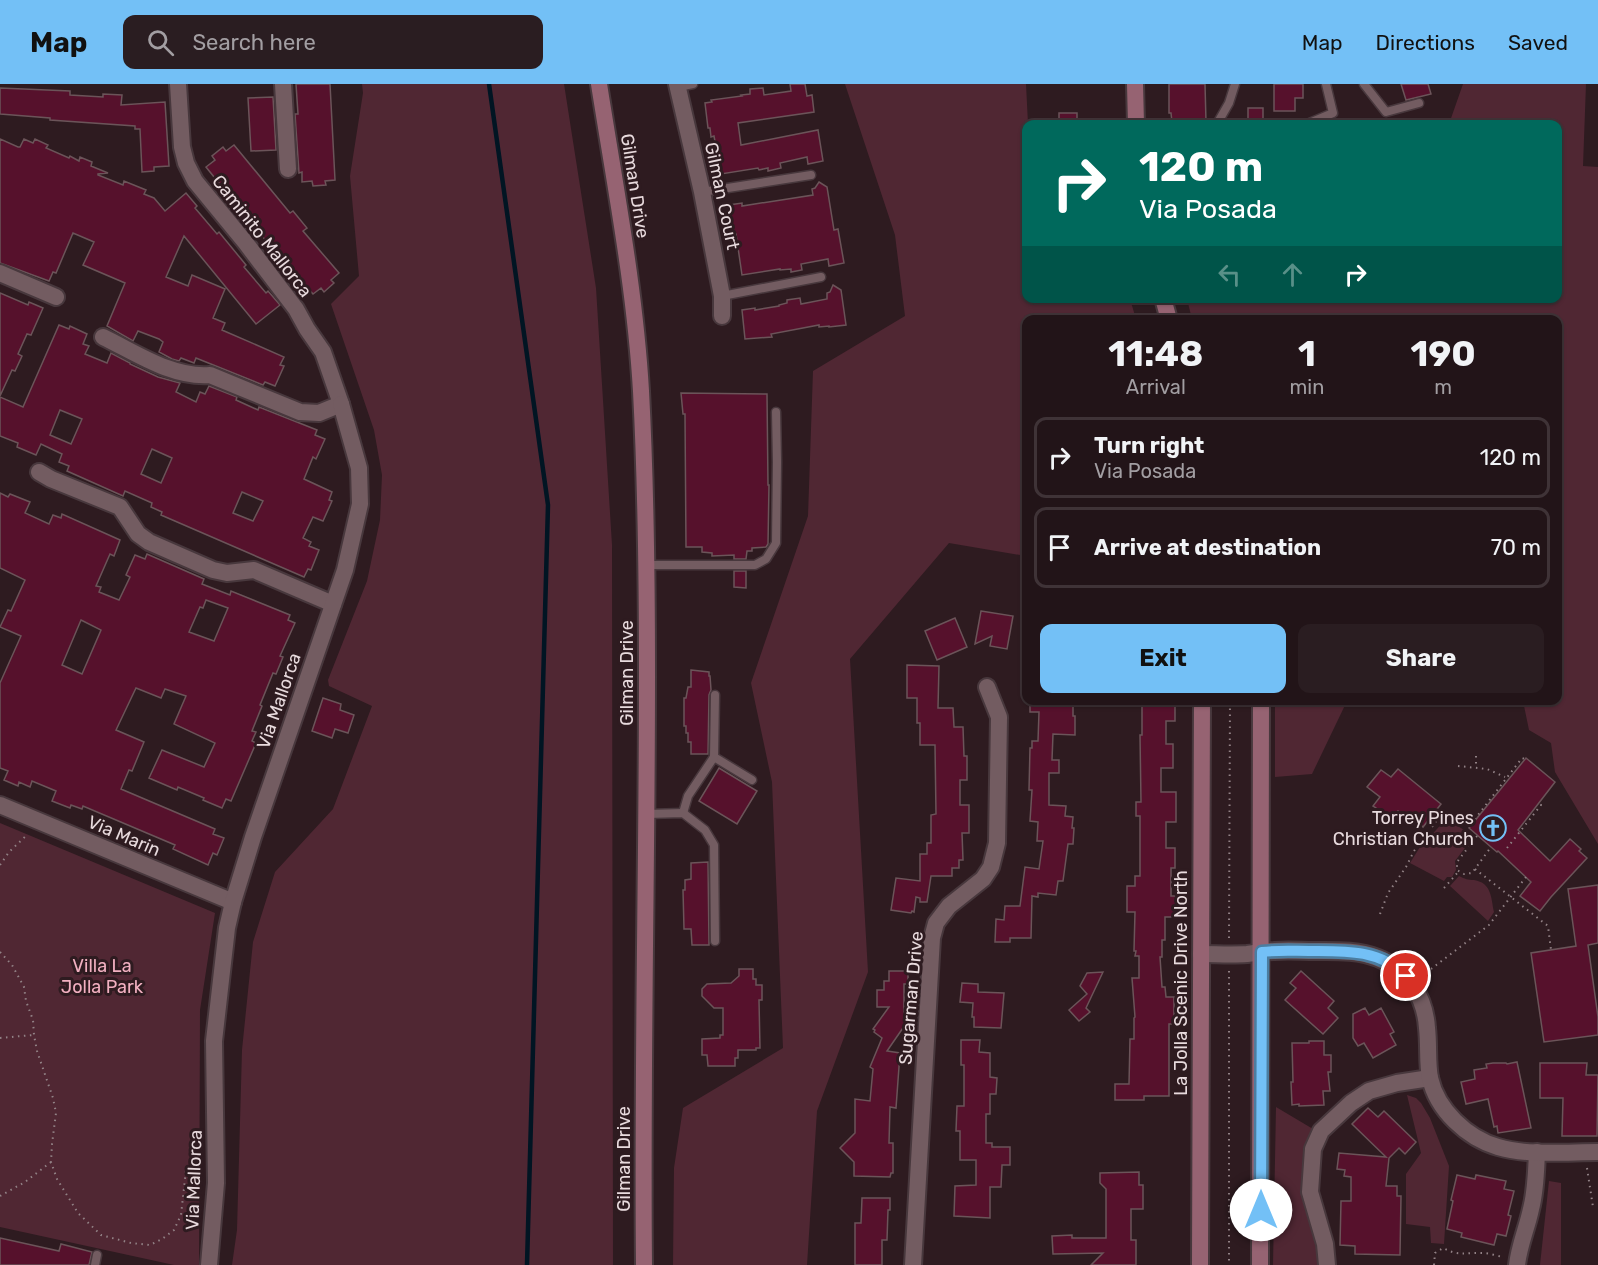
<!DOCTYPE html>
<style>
:root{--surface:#221418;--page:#2a1d21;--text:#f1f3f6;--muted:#a29ea2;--line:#3f3337;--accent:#73c0f6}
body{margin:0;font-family:Rubik,sans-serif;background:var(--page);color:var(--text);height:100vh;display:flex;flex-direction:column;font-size:22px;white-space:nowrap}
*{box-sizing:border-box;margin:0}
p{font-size:20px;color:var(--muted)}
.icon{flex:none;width:33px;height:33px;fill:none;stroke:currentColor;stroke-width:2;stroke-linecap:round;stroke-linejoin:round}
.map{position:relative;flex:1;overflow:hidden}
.panel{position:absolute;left:1022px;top:231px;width:540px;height:390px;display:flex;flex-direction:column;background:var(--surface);border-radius:12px;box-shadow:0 2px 4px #0004,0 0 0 2px var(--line)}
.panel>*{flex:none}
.guide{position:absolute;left:1022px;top:36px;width:540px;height:183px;border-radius:12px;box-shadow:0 2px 4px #0004,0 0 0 2px var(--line);background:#00695c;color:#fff;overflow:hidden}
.pin{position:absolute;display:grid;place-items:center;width:51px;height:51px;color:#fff;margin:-26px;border:3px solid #fff;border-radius:50%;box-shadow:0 2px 6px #0007}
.me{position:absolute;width:66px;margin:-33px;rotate:0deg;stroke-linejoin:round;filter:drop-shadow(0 0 4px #0008)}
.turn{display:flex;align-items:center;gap:21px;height:126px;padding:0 18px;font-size:27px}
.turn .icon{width:78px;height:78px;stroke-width:2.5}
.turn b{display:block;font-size:42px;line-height:51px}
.lanes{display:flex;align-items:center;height:57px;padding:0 18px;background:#0003;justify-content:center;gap:30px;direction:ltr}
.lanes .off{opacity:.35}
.eta{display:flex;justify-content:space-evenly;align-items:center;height:102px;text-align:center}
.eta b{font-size:36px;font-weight:700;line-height:42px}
.action{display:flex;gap:12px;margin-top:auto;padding:12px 18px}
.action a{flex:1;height:69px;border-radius:12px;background:var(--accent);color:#111;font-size:24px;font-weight:700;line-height:69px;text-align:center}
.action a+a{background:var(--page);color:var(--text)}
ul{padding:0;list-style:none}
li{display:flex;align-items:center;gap:18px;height:81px;margin:0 12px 9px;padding:0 6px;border:3px solid var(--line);border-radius:12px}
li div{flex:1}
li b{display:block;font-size:22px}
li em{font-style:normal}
header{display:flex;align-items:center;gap:36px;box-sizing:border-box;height:84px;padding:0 30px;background:var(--accent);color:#111}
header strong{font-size:28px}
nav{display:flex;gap:33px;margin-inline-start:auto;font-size:21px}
.search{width:420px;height:54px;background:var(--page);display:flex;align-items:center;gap:15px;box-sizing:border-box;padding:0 21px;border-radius:12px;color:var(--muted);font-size:22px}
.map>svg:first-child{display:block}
</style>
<header>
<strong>Map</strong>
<div class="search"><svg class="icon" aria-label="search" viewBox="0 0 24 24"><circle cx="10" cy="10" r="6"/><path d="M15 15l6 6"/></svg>Search here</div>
<nav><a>Map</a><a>Directions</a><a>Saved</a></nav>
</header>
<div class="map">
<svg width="1598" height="1181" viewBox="0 0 1598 1181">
<rect width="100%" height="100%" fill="#2e1b20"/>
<g fill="#502733">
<path d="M362,0h202l32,204 16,257 1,720h-381l5,-35 5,-180 11,-108 22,-70 58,-63 39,-103 -43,-20 -1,-6 39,-99 13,-61 2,-45 -8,-45 -43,-126 28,-28 -9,-100 13,-83z"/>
<path d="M845,0h181l2,40h-2v174l104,1 6,20 -110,1v236l-77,-13 -99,116 18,313 -51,139 -10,154h-134l1,-97 9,-60 100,-60 -11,-266 -21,-99 57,-167 5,-145 92,-55 -10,-81z"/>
<path d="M1463,0h123l-3,82 15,1v677l-43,-72 -4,-29 -22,-13 -6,-29 34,-1v-380l-365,-1 -5,-20 370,-1v-174h-108z"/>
<path d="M1275,617h72l-35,73 -37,3z"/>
<path d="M1446,735l28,17 -19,25 1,9 -4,7h-5l-3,4 -34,-18 15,-24 2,1z"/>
<path d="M0,739l215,90 -15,97 -1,255h-25l-174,-38z"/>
<path d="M1459,792c6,3 9,4 15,4 18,3 17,18 20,32l-6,9 -38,-35z"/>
<path d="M1407,1011l9,3 5,5 9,15 19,48 -5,78 -13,-1 -1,-16 -24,-3v-50l15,-21z"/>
<path d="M1276,1023l37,22 -10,25 -1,44 15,52 1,15h-45z"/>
<path d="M1549,1097l12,2v82h-21z"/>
</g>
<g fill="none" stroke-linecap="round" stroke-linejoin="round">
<path stroke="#011523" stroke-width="4.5" d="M489,0l59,421 -21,760"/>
</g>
<g fill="#56112c" stroke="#6b5459" stroke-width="1.5" fill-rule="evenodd">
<path d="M296,0h34l5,96 -10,1 1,4 -13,1 -1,-5 -10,1v-10l-3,1 -4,-59h3z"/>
<path d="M790,0h15l2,12 5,-1 2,17 -76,11 3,22 77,-15 5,31 -15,3 -1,-7 -27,6 1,5 -13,3v-3l-9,2 -1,-2 -37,6 -7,-38 -3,1 -1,-9h-2l-3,-25 7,-1 -1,-2 31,-4 -1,-1 9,-1v-5l13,-1 1,7 27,-4z"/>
<path d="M1169,0h36l1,38h-34l-1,-9h-2z"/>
<path d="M1274,0h29v14h-8v13h-21z"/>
<path d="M1401,0h27l3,10 -25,6z"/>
<path d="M0,4l70,3v4l33,2v-3l19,1 -1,10 44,-3 4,64 -15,1v4l-12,1 -2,-43h-5v-3l-85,-6v-2l-50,-4z"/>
<path d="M273,13l3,53 -25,1 -3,-53z"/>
<path d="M1248,24h15v15l-15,1z"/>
<rect x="1059" y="29" width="18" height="11"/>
<path d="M0,55l18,8h2l4,-8 9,4 2,-4 13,6 -2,3 23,10 1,-2 9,5 1,-4 12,5 -1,4 17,7 -10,1v1l25,10 1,-4 22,9 -2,4 10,4 11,13 21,-18 11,13 -2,2 22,26 2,-2 27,33 -2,2 22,26 2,-2 12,14 -24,19 -72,-88 -18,41 22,9 4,-11 33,14 -12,29 12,5 -3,7 62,27 -4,8 4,1 -9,20 -10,-4 -2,3 -67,-27 -2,5 -13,-5 -2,3 -7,-2 -13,-7 4,-10 -4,-3 -21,-8 -5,10 -26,-15 18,-43 -42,-18 11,-23 -21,-9 -17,40 -3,-1 -4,9 -49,-18z"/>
<path d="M234,61l56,68 3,-2 14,17 -4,3 36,42 -8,7 3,3 -10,9 -3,-4 -8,6 -6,-7 -1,2 -44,-53 2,-1 -13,-16 -2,1 -43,-53 9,-7 -3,-4 11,-9 3,4z"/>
<path d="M819,98l8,5 7,43 4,-1 6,34 -15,3 -1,-7 -27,5 1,6 -11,2v-3l-11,1v-1l-38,6 -6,-41h-3l-4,-29 13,-2v3l71,-11 -1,-6 3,-1z"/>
<path d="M833,201l8,5 5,35 -17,2v-1l-10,1v-2l-48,9 1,3 -27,2 -3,-29 13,-2v2l24,-4v-1l8,-2v-3l13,-2 1,6 26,-5v-6l3,-1z"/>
<path d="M0,209l28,12 1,-3 14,6 -12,27 -4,-1 -9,20 4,2 -7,15 -3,-1 -12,26z"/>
<path d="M59,241l10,4 1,-3 17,8 -4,10 6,2 -4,8 22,9 4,-10 19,10v1l28,13 22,6 -4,9 20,10 4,-10 5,2 4,-8 28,11 -1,3 22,10 1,-3 58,23 -2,5 10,4 -9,20 -3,-2 -9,22 28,13 -3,8 3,1 -9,20 -10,-4 -10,21 8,4 -2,4 10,4 -8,20 -3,-1 -4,8 -143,-62 1,-3 -11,-5 1,-4 -27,-12 -2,5 -56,-25 2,-5 -10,-4 3,-8 -21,-10 -5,11 -19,-8 1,-4 -18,-7v-39l23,10zM60,326l22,9 -11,25 -21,-9zM152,365l20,9 -11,25 -20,-9zM242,408l21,9 -10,20 -20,-8z"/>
<path d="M681,309l86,1 1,91h1l-1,59 -2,3 -14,1v3h-5l-1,8h-12v-4l-22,1v-3l-10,-1v-5h-16l-1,-133h-2z"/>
<path d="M0,409l8,4 2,-3 20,8 -5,11 24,11 4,-9 8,3 1,-4 58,26 -6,16 -4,-2 -14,32 5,1 -2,5 20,8 11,-23 -4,-2 9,-20 10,4 2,-5 57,25 -2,5 28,11 1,-4 59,24 -2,5 7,3 -15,33 3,1 -7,17 -3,-1 -13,32 2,1 -10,25 4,1 -4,9 4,2 -25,58 -5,-2 -4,9 -19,-8 1,-2 -26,-11 -1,3 -28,-12 13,-28 42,17 11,-24 -41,-19 12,-28 -21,-7 -4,9 -25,-10 -20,42 28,12 -12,29 -3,-1 -8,19 94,40 -2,5 11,4 -7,17 -4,-2 -5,12 -35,-16 2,-4 -92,-39 -1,3 -11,-4 -1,3 -18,-7 4,-10 -24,-10 -2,6 -11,-5 -1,4 -14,-6 4,-9 -8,-3v-85l21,-47 -21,-9 8,-17 3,1 14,-31 -25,-12zM206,516l22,8 -14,33 -25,-9 11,-25 3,1zM81,536l20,10 -19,44 -20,-9z"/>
<path d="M734,487h12v17l-12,-1z"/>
<path d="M981,527l32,5 -6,33 -17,-3 2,-10 -17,8z"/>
<path d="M955,534l12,29 -30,13 -12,-29z"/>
<path d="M907,581l32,1 -1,42h15l1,19h9l1,29h3v24h-7v25h9v28h-7l1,27h-4v8h-7v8h-21l-4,26h-7v-4l-4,-1 -2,15 -2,-1 -1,2 -20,-3 5,-32 24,3v-27h7v-11h4v-28l5,-1 -1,-69h-15v-22h-3v-25h-10z"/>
<path d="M691,586l18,2v4h1l1,14 -2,5 -1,59h-17v-12h-3v-9h-2v-7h-2v-28h2l2,-11h3z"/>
<path d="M323,614l18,6 -1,6 14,5 -6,18 -13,-4 -3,9 -20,-7z"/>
<path d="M1030,616h35v5h8v11h2v19l-22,-1 -1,26h7v13h-10v32l17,1 -1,10 8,1 -1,11h2l-1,16h-5l-5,37h-5l-2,14 -18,-2v4l-6,-1 -1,42h-21v4h-15l1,-23 8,1 1,-14h15l5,-39 14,2 4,-28h-6l1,-19 -8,-1 2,-31h-3l1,-42h2v-7h6l1,-29h-9z"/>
<path d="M1142,616h33v21h-9v23h7v24h-12v24h15v30h-10v26h9v20h-4v28h5v21h-11v23h-3v17h-2l2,30h3l1,10h8v27h-5v72h-25v4h-29v-16h14l1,-45h4v-21l1,-1 -3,-39h7v-22h-4l1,-5h-2l1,-39h-8v-26h8v-10h5v-60h-4v-14h5l-1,-67h2z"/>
<path d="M1526,674l29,24 -37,48 32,31 20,-22 11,10 -2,2 8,7 -36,39 -11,14 -20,-15 11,-14 -33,-31 -1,1 -6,-5 -22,-19z"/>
<path d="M719,684l38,23 -20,33 -38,-23z"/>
<path d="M1398,685l43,35 -18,23 -2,-2 -2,3 -21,-17 -11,12h-7l-4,-4v-11l-3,-2 7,-9 -13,-10 14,-17 10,7z"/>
<path d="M708,778l1,83h-17l-1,-16h-7l-1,-39h2v-10l6,-1v-16z"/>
<path d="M1598,801v58l-10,2 10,72v18l-54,7 -13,-89 45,-7 -8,-57z"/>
<path d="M739,885h14v10h3v6h6v15h-3l1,48h-4v2h-18v8h-3v8h-27l-1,-11h-5v-16l18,-1v-3h3v-27h-9l-12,-12v-7l5,-5 24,-1 8,-7z"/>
<path d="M889,887h19v13h-4v28h4v14l-3,-1 -18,26 13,2 -4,55 -6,-1 -1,36h4v30h-2l-1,4 -36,-1v-14l-14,-14 15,-15v-34l15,2 3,-32 -3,-2 12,-29 -8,-6 1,-2 -2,-1 16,-22h-12v-17h7v-9h5z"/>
<path d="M1301,887l33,30 -6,7 10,10 -15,16 -38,-34 11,-12 -6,-5z"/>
<path d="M1103,888l-17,36 4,4 -11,9 -10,-11 18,-16 -7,-8 7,-13z"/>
<path d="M962,899l16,1v8l26,1 -3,35 -27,-1v-10h-2l1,-14 -13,-1z"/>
<path d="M1365,924l4,7 12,-7 13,24 -4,2 6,11 -23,13 -9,-15 -6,3 -5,-8v-24z"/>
<path d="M961,956h19l-1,12 11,1v24l7,1 -1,16h-6v20h-4v29h6v4h18v18h-8l-1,22h-11v31l-36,-2 1,-30 21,-1v-25h-16v-29h-4l1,-25h7v-41h-3z"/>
<path d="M1309,957h15v14h7v17h-3l2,19h-7l1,14 -25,1v-2l-7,1 -1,-23h2l-1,-39h17z"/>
<path d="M1517,978l14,66 -33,5 -1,-7 -3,1 -6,-28 -22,5 -5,-22 14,-3 -1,-9 13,-2 -1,-4 7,-1h13l1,1z"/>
<path d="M1540,979h47l-1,12h12l-1,61h-35l1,-38h-23z"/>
<path d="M1368,1024l10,9 6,-6 32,31 -11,12 -6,-6 -10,10 -3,28h11v10h4l-1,59 -45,-1v-8l-15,-1 1,-44h10v-24l-7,-1 1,-6 -8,-1 2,-16 47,4 -34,-33z"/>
<path d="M1139,1088v13h4v24h-12v31h5v25h-45l12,-12 -50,1 -1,-18 20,-1v3h34v-49l-6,-6v-10z"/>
<path d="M1457,1091l18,4 1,-4 30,6 -2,8 10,2 -6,24 3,1 -5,20 -9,-2 -3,11 -33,-8 1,-4 -15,-4 6,-28 -2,-1z"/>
<path d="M862,1114h28v12h-2l-1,30h-5v25h-27v-42h6z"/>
<path d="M0,1154l59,13 2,-7 31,8 -3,13h-89z"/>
</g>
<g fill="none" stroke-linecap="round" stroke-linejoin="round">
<g stroke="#48383d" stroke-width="11">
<g id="service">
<path d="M1364,0l22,28 33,-9"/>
<path d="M678,3l15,-3"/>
<path d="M1217,40l12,-21 6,-19"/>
<path d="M1307,40l26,-11 -7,-29"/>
<path d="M702,108l109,-17"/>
<path d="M722,212l99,-19"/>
<path d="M647,481h108l11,-6 10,-16 1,-81 -1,-50"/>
<path d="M714,673l38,23"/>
<path d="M683,729l5,-17 26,-39 1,-62"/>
<path d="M647,730l36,-1 22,17 9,15 1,96"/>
<path d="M95,1181l2,-10"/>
</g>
</g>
<g stroke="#48383d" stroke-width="20">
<g id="minor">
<path d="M283,0l5,85"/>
<path d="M677,0l25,108 20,104v20"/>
<path d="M0,189l56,24"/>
<path d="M103,253c33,16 69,41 107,38l90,37 19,1 22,-9 -18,-52 -16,-23 -11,-20 -51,-67 -50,-61 -9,-18 -4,-16 -4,-63"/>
<path d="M39,388l12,7 69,28 18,27 11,8 64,28 14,3 27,-3 79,34"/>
<path d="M913,1181l19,-327 4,-15 13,-17 34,-27 8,-12 6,-24 2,-126 -12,-30"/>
<path d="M1327,1181l-2,-21 -15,-52 3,-43 8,-18 30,-28 18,-12 28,-8 33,-5"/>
<path d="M1517,1181c2,-19 10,-37 14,-56 5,-19 5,-38 6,-57"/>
</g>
</g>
<g stroke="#48383d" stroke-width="20">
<g id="tertiary">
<path d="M0,721l233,97"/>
<path d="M1201,870c15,0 31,1 46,0 9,-1 18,-3 27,-3 14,-1 27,0 41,0 21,0 43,-1 63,7 30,12 47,39 49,70 2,17 0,34 3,50 7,32 37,60 68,69 30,9 69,5 100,5"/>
<path d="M209,1181l7,-82 -2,-142 13,-113 6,-26 20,-65 92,-267 15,-66 -1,-36 -18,-64"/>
</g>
</g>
<g stroke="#48383d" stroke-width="20">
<g id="secondary">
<path d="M599,0c16,102 36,204 42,307 5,95 6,190 6,285 0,196 -5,393 -3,589"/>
<path d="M1135,0l1,40"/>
<path d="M1163,214l6,22"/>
<path d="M1200,1181l2,-565"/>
<path d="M1260,1181l1,-565"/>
</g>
</g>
<g stroke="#928286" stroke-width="2" stroke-dasharray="1.5 4.5" stroke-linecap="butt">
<path d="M1476,672v11"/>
<path d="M1458,682l29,3 18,8"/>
<path d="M1471,740l51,-66 3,1"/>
<path d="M1477,752l-20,26v8l7,4 8,-1 19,-26"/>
<path d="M1507,764l34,-43 -2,-1"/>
<path d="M0,781l9,-13 19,-18"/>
<path d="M1475,785l73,57 3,24"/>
<path d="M1444,804l15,-17"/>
<path d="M1380,830l8,-21 18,-26 8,-16 29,-39"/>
<path d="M1229,854l1,-238"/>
<path d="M0,868l12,13 12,22 2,14 7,19 1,15 3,16 16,47 3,15 -4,31 -1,18 6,17 21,34 23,22 30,8 19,2 12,-6 12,-9 7,-15 5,-45 15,-3"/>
<path d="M1431,885l58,-44 37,-48"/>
<path d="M1229,887v294"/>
<path d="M0,954l33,-3"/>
<path d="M1587,1084l6,39"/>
<path d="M0,1112l25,-14 26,-20"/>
<path d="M1434,1181l1,-12 8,-5c17,9 23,4 40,5 6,0 14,3 20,4"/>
</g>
<use href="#service" stroke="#735c61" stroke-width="8"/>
<use href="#minor" stroke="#735c61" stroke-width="16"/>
<use href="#tertiary" stroke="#735c61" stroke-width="16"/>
<use href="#secondary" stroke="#966372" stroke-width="16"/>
</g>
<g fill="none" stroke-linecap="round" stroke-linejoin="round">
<g stroke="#4b7da0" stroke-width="15">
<path id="route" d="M1261,1126l1,-258c15,-2 31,-1 47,-1 34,0 71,-2 97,25"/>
</g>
<use href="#route" stroke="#73c0f6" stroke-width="10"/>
</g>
<defs>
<g id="church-ring" transform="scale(1.35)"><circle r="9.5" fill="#2e1b20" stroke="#73c0f6" stroke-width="1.5"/><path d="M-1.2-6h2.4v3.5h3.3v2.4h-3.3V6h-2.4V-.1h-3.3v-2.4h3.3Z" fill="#73c0f6"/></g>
</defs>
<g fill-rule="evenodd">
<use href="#church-ring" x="1493" y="744"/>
</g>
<g text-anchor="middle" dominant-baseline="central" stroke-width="6" stroke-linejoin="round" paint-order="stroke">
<g font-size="18" fill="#e8dadd" stroke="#2e1b20">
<text transform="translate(635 102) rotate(81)">Gilman Drive</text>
<text transform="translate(722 112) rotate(78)">Gilman Court</text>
<text transform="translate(262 152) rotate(52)">Caminito Mallorca</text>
<text transform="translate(627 589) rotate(-90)">Gilman Drive</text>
<text transform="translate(279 617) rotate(-71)">Via Mallorca</text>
<text transform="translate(124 752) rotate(23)">Via Marin</text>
<text transform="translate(1181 899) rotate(-90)">La Jolla Scenic Drive North</text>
<text transform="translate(911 914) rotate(-85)">Sugarman Drive</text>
<text transform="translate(624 1075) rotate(-90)">Gilman Drive</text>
<text transform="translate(194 1096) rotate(-88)">Via Mallorca</text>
</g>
<g font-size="18" fill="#e8dadd" stroke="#2e1b20" text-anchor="end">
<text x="1474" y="734">Torrey Pines<tspan x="1474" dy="21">Christian Church</tspan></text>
</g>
<g font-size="18" fill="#f2b0c1" stroke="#2e1b20">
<text x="102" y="882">Villa La<tspan x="102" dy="21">Jolla Park</tspan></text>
</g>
</g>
</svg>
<div class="pin" style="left:1406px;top:892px;background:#d93025"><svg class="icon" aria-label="arrive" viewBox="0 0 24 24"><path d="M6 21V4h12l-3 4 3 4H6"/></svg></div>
<svg class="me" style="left:1261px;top:1126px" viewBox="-20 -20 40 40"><circle r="19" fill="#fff"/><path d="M0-13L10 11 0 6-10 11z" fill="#73c0f6"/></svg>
<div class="guide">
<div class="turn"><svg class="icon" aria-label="right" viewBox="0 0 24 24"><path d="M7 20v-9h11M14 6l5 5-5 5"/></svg><div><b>120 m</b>Via Posada</div></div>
<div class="lanes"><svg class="icon off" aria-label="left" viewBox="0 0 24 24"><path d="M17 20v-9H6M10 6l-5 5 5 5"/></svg><svg class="icon off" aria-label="ahead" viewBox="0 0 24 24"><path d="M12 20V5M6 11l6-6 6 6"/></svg><svg class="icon" aria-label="right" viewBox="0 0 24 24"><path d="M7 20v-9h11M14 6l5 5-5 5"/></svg></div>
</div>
<section class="panel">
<div class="eta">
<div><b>11:48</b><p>Arrival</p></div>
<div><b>1</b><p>min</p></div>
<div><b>190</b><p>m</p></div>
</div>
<ul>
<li><svg class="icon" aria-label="right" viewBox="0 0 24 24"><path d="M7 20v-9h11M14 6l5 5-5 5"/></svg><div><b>Turn right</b><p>Via Posada</p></div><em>120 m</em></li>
<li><svg class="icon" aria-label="arrive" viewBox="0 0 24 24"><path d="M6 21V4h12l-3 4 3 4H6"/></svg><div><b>Arrive at destination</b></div><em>70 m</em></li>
</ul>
<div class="action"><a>Exit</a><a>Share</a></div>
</section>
</div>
